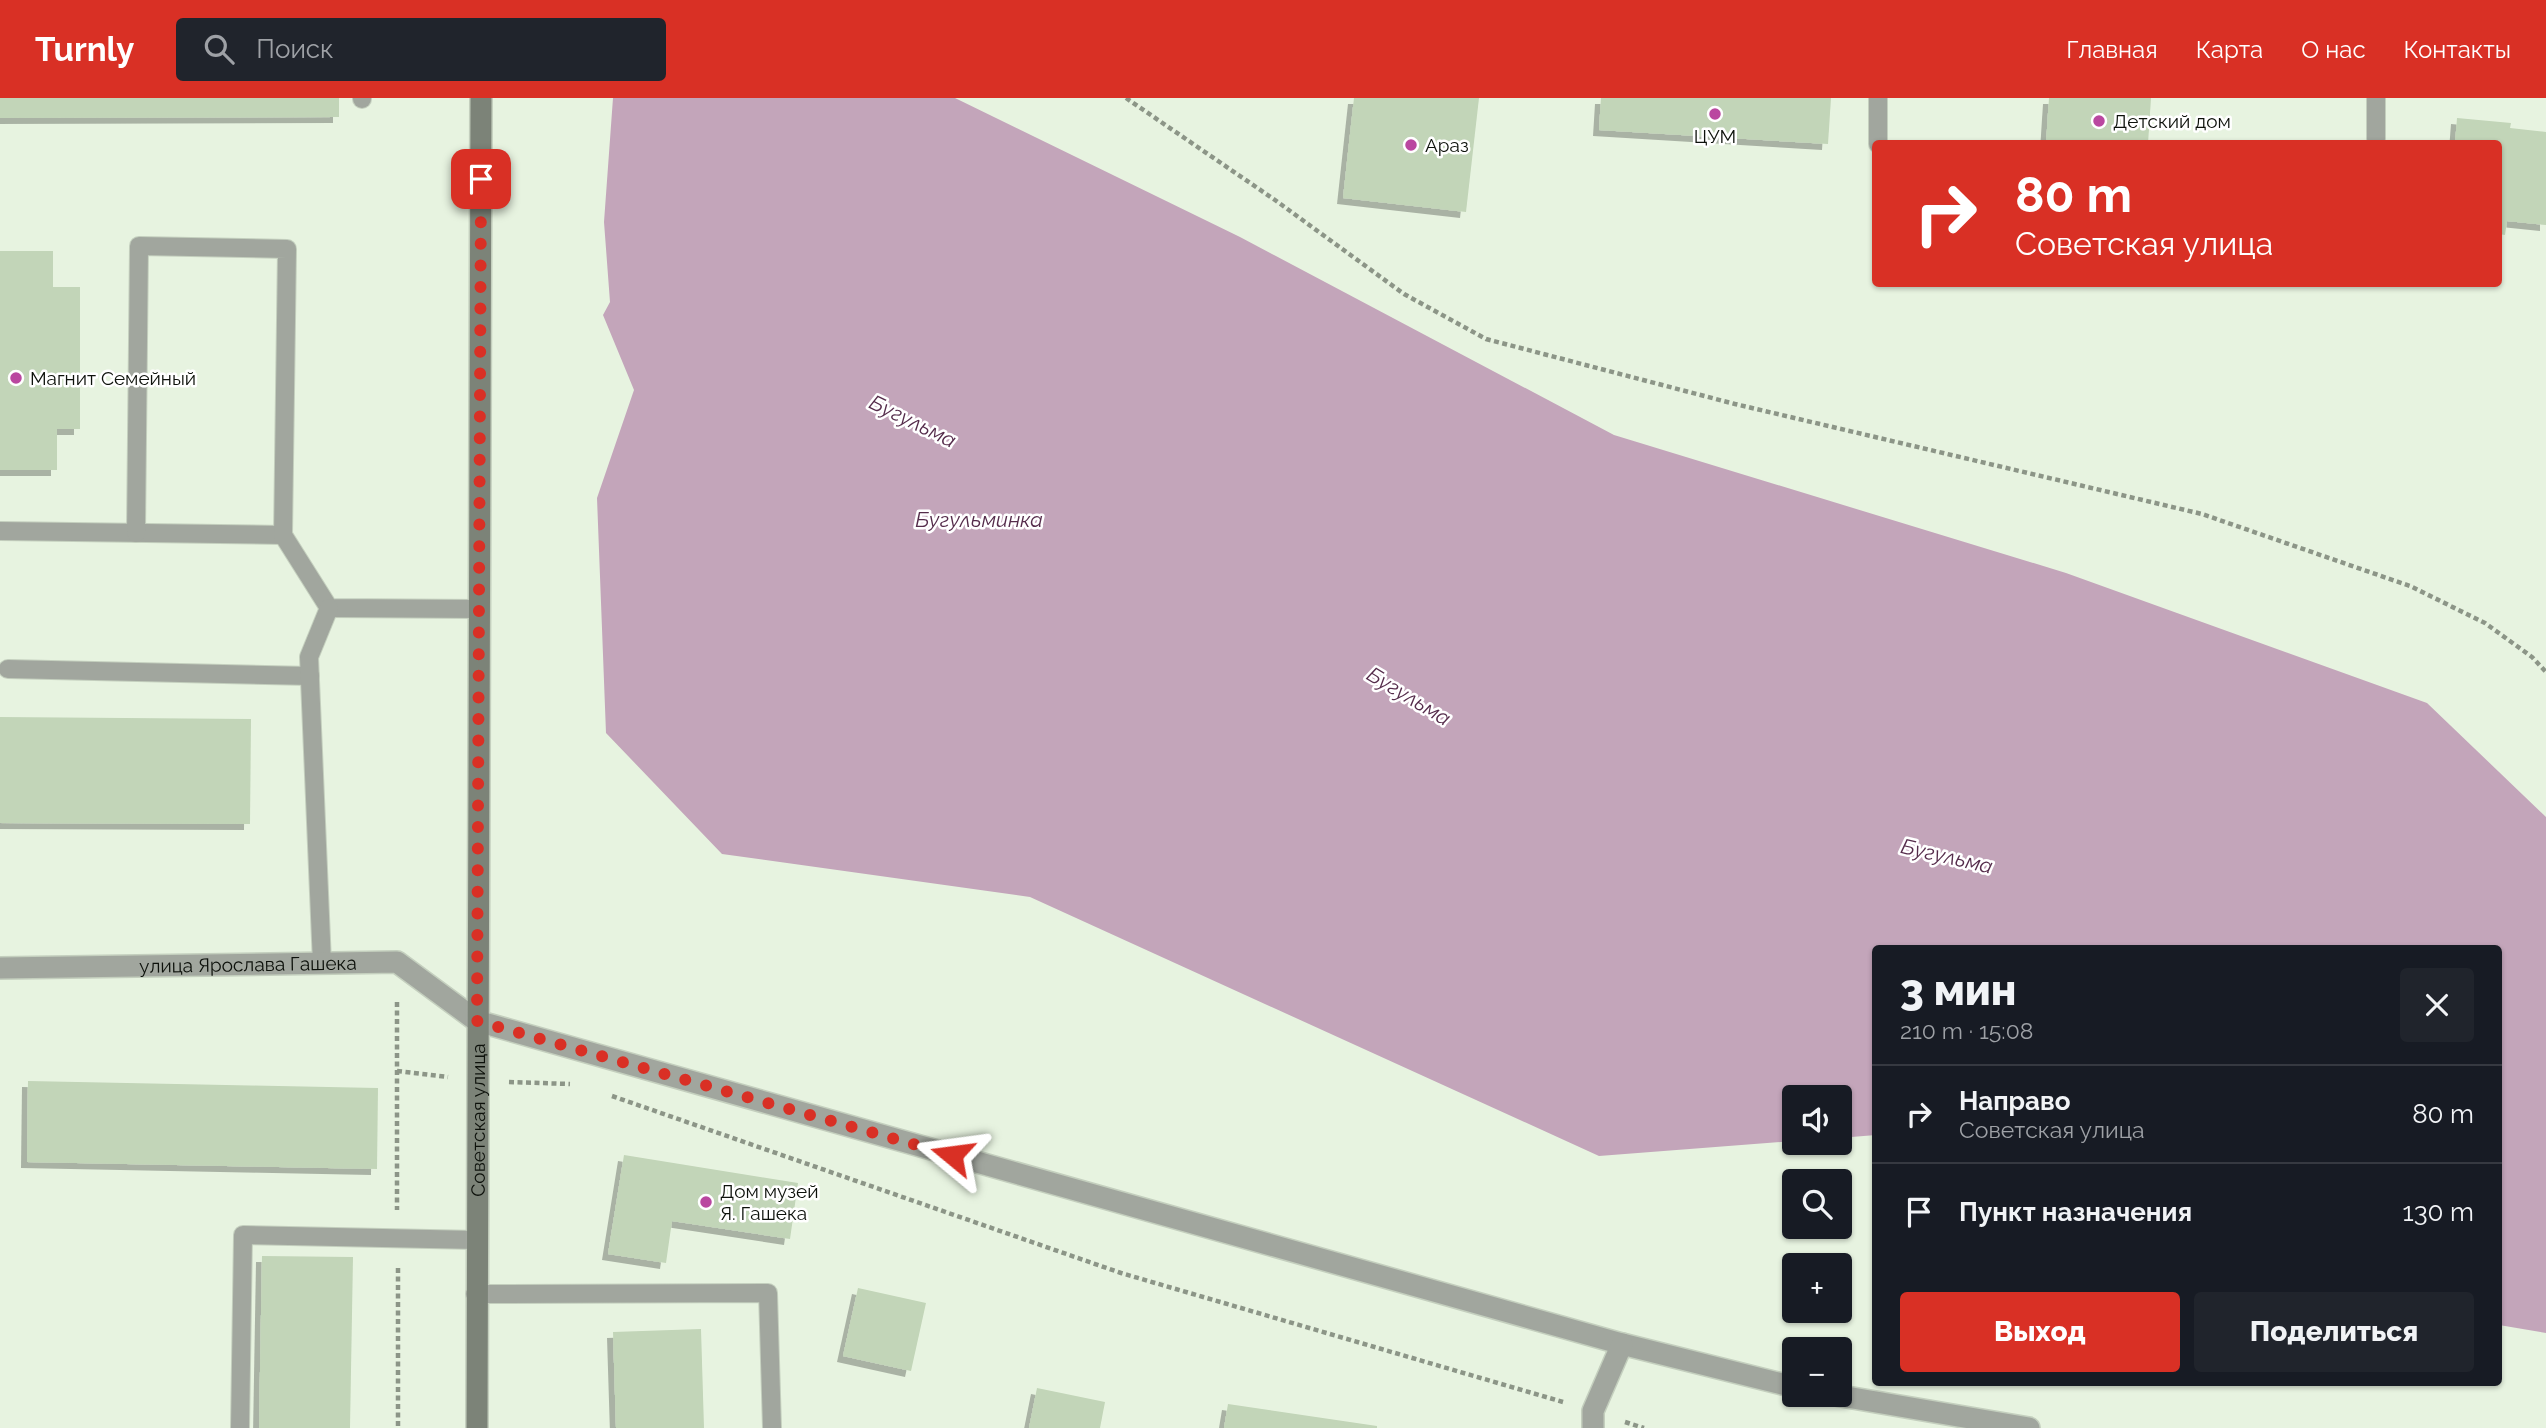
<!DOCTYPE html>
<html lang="ru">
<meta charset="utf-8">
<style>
:root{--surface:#171b24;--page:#20242c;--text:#f1f3f6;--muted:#9ea1a6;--line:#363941;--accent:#d93025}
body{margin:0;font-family:Raleway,sans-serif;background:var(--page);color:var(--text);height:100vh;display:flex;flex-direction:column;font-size:26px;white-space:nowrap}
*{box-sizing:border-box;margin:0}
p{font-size:23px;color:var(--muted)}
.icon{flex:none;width:38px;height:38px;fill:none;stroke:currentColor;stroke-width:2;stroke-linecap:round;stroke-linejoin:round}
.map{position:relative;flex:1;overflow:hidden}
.sheet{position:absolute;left:1872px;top:847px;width:630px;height:441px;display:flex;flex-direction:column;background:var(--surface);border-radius:7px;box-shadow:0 2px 5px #0004}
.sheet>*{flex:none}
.hud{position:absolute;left:1872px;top:42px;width:630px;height:147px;border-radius:7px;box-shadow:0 2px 5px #0004;background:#d93025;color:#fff;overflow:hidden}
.tools{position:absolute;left:1782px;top:987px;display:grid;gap:14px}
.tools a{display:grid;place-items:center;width:70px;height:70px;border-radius:7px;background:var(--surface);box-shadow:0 2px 5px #0004;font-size:35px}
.pin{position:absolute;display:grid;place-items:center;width:60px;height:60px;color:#fff;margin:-30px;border-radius:14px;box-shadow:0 4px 10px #0006}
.me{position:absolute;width:77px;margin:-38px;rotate:286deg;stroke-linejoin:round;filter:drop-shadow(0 0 5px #0008)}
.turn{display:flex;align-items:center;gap:24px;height:147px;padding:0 28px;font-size:32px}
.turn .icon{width:91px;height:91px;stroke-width:2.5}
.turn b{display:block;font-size:49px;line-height:60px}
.round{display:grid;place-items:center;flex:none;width:74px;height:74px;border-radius:7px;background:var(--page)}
.overview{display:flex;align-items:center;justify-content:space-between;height:119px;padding:0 28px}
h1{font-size:42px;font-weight:800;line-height:52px}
.primary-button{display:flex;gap:14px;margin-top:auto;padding:14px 28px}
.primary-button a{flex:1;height:80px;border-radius:7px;background:var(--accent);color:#fff;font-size:28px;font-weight:800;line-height:80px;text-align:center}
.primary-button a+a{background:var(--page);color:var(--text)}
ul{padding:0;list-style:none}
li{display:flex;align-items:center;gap:21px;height:98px;padding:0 28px;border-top:2px solid var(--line)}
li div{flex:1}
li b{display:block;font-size:26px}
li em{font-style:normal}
header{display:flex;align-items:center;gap:42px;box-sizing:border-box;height:98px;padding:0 35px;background:var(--accent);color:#fff}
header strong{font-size:33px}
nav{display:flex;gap:38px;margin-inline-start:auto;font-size:24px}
.search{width:490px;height:63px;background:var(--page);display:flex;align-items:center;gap:18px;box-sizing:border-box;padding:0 24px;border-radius:7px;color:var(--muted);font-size:26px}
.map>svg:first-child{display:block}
</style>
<header>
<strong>Turnly</strong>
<div class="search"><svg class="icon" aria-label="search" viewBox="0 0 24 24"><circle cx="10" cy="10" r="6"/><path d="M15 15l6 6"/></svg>Поиск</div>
<nav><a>Главная</a><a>Карта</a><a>О нас</a><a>Контакты</a></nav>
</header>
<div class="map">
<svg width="2546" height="1330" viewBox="0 0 2546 1330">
<defs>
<filter id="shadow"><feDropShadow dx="-6" dy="6" stdDeviation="0" flood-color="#0004"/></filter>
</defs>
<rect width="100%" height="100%" fill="#e7f3e0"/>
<path fill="#c3a5ba" d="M613,0h342l285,139 374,198 452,138 361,130 119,114v516l-47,-8v-377h-623v187l-37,3v-41h-45v44l-195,15 -569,-259 -308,-43 -116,-121 -9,-235 37,-108 -31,-75 7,-13 -6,-80z"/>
<g fill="#c2d5b8" filter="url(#shadow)">
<path d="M0,0h339v19l-339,1z"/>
<path d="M1354,0h125l-13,114 -123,-14z"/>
<path d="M1601,0h230l-3,46 -229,-14z"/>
<path d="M2049,0h102l-3,46h-102z"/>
<path d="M2457,20l54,5 -1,5 36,4v93l-39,-4 -2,14 -6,-1v-90h-44z"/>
<path d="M0,153h53v36h27v142h-23v41h-57z"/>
<path d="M0,619l251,2 -1,105 -250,-1z"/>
<path d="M28,983l350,7 -1,81 -350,-7z"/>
<path d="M624,1057l174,28 -8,56 -118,-18 -6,42 -58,-9z"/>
<path d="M262,1158l91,1 -3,171h-91z"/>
<path d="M858,1190l68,15 -15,68 -68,-15z"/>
<path d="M701,1231l3,99h-88l-3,-96z"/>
<path d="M1037,1290l68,14 -5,26h-71z"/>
<path d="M1228,1306l149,22v2h-153z"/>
</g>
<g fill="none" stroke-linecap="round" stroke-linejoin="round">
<g stroke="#c4cfbe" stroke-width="20">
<g id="lane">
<path d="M1878,0v46"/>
<path d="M362,1v-1"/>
<path d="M2376,41v-41"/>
<path d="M0,433l283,4"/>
<path d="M136,435l3,-287 148,3 -4,286 46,73 150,1"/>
<path d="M8,571l302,7"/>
<path d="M322,865l-13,-306 20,-49"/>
<path d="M475,1196l293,-1 4,135"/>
<path d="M240,1330l3,-193 233,5"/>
</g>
</g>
<g stroke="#c4cfbe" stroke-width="24">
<g id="street">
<path id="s1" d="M0,870l397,-6 80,59 1145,323 172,43"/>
<path d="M1835,1297l194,33"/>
<path d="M1593,1330v-17l29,-67"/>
</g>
</g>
<g stroke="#c4cfbe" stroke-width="24">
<g id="secondary">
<path id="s2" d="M477,1330l4,-1330"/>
</g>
</g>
<g stroke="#8c9587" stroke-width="4.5" stroke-dasharray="5 3.5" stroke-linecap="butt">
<path d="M1126,0l149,102 129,94 82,45 249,65 467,110 208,72 75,37 47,34 14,15"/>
<path d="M397,904v208"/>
<path d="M397,973l51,6"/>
<path d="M509,984l61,2"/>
<path d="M612,998l509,177 442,129"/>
<path d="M398,1170v160"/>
<path d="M1625,1324l19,6"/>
</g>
<use href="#lane" stroke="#a1a69e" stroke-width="18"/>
<use href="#street" stroke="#a1a69e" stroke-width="21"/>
<use href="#secondary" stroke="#7c8378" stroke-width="21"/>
</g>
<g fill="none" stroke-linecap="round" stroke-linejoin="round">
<path stroke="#d93025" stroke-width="12" stroke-dasharray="0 21.6" d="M481,81l-4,842 475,134"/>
</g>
<g fill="#ba47a0" stroke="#fff" stroke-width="2.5">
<circle cx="1715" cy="16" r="7"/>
<circle cx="2099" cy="23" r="7"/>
<circle cx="1411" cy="47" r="7"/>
<circle cx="16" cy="280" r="7"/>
<circle cx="706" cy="1104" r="7"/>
</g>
<g text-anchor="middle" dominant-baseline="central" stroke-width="5" stroke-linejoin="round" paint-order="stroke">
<g font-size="19" fill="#0d110b" stroke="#fff" text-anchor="start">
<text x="2113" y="23">Детский дом</text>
<text x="1715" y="38" text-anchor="middle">ЦУМ</text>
<text x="1425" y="47">Араз</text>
<text x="30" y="280">Магнит Семейный</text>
<text x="720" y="1093">Дом музей<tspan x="720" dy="22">Я. Гашека</tspan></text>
</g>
<g font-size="19" fill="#0d110b" stroke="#fff">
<text stroke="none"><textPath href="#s1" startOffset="248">улица Ярослава Гашека</textPath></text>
<text stroke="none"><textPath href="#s2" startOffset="308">Советская улица</textPath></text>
</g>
<g font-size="21" font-style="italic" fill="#552c4b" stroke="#fff">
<text transform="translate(913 323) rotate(26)">Бугульма</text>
<text x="979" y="421">Бугульминка</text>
<text transform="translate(1409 598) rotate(31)">Бугульма</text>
<text transform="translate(1947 758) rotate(13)">Бугульма</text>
</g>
</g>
</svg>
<div class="tools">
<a><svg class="icon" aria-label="sound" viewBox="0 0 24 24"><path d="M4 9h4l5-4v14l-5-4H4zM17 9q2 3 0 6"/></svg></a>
<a><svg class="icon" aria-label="search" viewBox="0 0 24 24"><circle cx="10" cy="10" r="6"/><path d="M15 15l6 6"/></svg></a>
<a>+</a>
<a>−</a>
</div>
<div class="pin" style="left:481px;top:81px;background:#d93025"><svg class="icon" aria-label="arrive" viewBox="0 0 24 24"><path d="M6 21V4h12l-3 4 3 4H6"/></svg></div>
<svg class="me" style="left:952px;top:1057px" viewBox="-20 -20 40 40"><path d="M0-17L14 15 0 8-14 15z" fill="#d93025" stroke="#fff" stroke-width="4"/></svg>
<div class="hud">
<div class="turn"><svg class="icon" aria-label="right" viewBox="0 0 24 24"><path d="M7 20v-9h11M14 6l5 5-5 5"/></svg><div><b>80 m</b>Советская улица</div></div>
</div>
<section class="sheet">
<div class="overview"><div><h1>3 мин</h1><p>210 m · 15:08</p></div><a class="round"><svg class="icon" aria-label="close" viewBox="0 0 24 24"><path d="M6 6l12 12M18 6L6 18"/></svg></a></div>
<ul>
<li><svg class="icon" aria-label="right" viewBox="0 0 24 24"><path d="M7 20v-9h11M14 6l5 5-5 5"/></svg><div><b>Направо</b><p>Советская улица</p></div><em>80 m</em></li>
<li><svg class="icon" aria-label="arrive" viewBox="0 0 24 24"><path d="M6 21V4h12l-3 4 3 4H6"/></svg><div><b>Пункт назначения</b></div><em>130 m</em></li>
</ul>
<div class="primary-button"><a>Выход</a><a>Поделиться</a></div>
</section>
</div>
